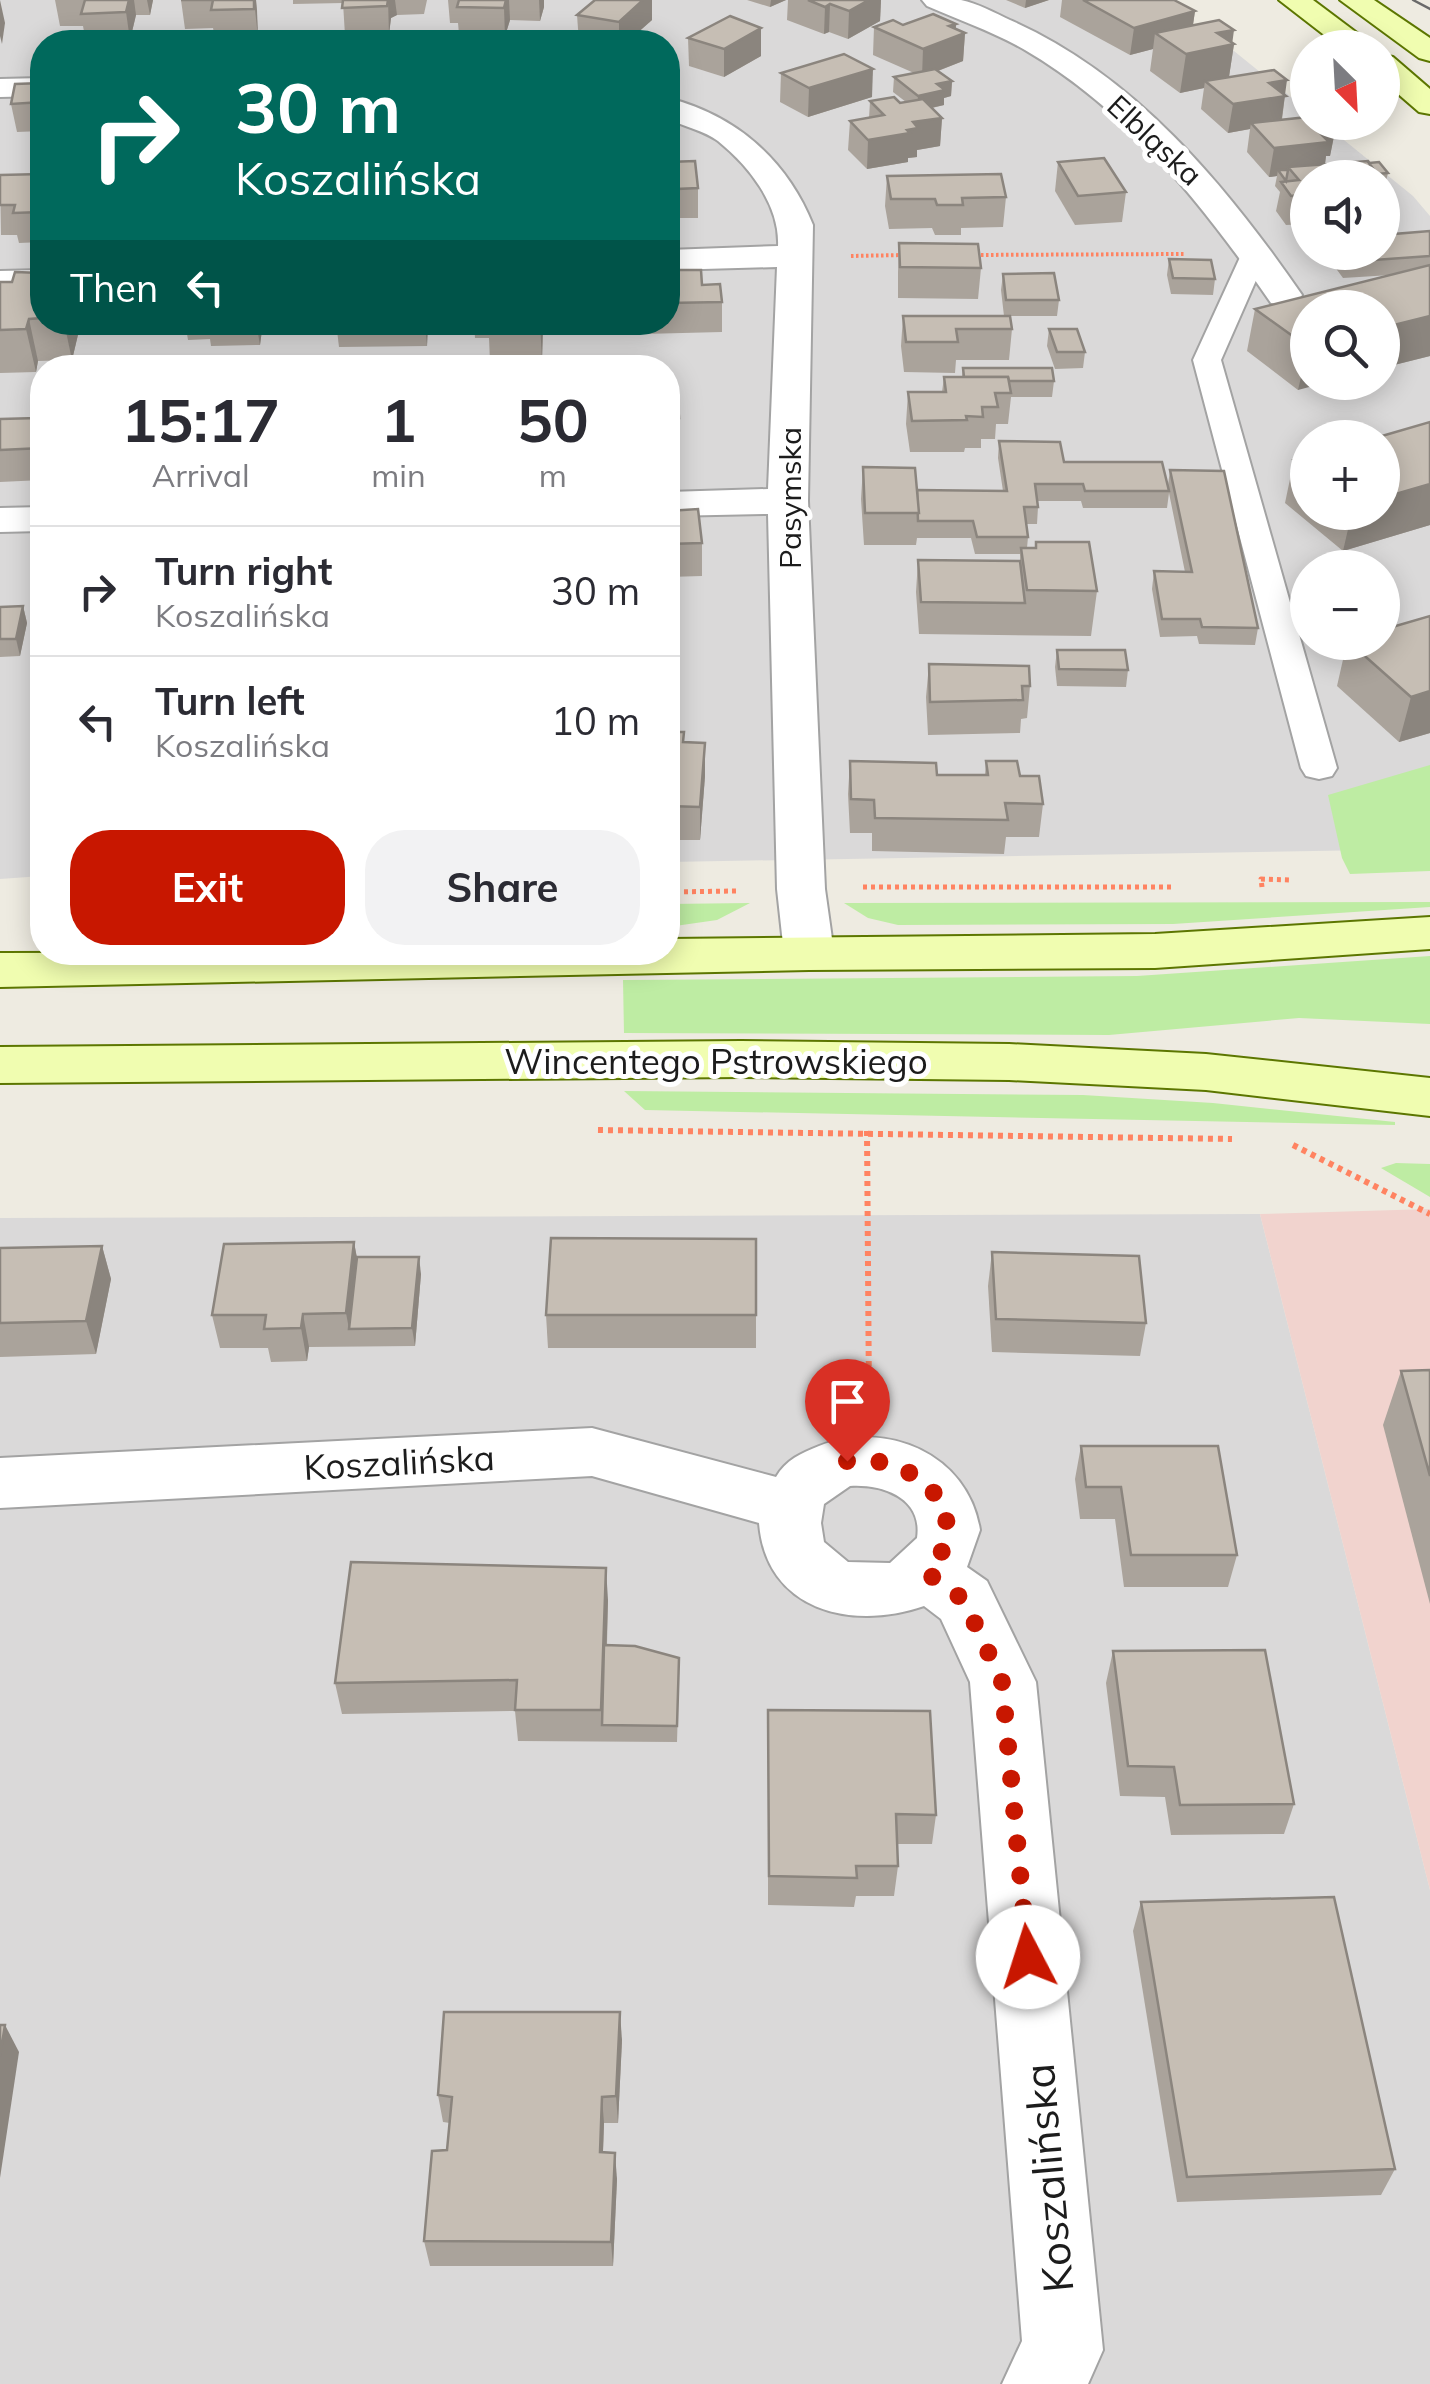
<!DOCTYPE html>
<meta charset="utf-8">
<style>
:root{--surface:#fff;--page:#f2f2f3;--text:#2b2b33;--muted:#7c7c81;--line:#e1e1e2;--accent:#c81700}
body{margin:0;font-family:Mulish,sans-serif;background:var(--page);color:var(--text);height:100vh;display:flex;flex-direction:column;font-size:38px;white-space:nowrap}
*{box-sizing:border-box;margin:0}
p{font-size:32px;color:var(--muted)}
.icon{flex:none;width:55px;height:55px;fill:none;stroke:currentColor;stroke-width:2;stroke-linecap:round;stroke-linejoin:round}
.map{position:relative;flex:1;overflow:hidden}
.drawer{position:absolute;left:30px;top:355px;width:650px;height:610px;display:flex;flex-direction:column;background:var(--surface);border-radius:40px;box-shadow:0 5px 25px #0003}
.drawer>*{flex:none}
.banner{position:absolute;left:30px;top:30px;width:650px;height:305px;border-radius:40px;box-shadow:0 5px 25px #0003;background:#00695c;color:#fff;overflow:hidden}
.needle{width:65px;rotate:156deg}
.controls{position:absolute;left:1290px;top:30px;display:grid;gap:20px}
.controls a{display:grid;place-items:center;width:110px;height:110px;border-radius:50%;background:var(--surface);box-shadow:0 5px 25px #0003;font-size:50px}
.pin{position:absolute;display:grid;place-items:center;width:85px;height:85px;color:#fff;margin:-102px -42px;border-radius:50% 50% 50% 0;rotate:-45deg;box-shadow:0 0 10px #0007}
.pin .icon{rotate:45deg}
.me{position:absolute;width:110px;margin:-55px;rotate:355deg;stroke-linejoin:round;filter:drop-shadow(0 0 8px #0008)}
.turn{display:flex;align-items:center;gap:35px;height:210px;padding:0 40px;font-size:45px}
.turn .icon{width:130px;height:130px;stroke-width:2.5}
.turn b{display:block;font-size:70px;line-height:85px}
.then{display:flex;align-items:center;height:95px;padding:0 40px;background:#0003;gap:20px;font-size:38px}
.eta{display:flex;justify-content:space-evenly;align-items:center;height:170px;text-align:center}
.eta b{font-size:60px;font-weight:700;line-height:70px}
.cta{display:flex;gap:20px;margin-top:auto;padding:20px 40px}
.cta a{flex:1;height:115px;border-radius:40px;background:var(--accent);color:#fff;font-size:40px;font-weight:700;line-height:115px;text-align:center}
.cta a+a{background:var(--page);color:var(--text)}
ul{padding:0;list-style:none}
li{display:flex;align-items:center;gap:30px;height:130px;padding:0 40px;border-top:2px solid var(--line)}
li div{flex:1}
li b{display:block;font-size:38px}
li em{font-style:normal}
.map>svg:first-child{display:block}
</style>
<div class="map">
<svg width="1430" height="2384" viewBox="0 0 1430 2384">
<rect width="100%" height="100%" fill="#eeebe1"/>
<g fill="#dad9d9" fill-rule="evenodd">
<path d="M0,0h1141l72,34 94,76 1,12 15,1 90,73 17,20v633l-762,13v-494h-626v508l-42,3zM42,42h626v280h-626zM1308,178h74v74h-74zM1308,308h74v74h-74zM1308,438h74v74h-74zM1308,568h74v74h-74z"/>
<path d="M1260,1214l170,676v494h-1430v-1166z"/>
</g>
<path fill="#f1d3ce" d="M1430,1209v681l-170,-676z"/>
<g fill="#beeca3">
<path d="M1430,765v106l-80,3 -8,-16 -14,-63z"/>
<path d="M1430,902v5l-257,17 -275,1 -30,-7 -24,-15z"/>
<path d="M750,903l-33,17 -49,7v-23z"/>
<path d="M1430,956v68l-131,-6 -190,17 -485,-2 -1,-53 514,-4z"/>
<path d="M624,1091l459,4 130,8 182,19v3l-750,-15z"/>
<path d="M1396,1163l34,1v33l-49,-29z"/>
</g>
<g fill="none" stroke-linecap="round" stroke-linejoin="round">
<g stroke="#a3a3a3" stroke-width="4">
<path id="service" d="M1255,245l13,8 -47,107 116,408 -5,8 -13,3 -13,-3 -5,-8 -108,-408 49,-107z"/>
</g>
<g stroke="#a3a3a3" stroke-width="4">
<g id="minor">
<path d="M922,0c13,0 27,0 39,0 16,3 34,13 49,20 125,55 216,165 292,275l-5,8 -13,3 -13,-3c-68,-98 -142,-192 -246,-253 -31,-18 -66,-30 -98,-44z"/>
<path d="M42,78v18l-42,1v-18z"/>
<path d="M668,98c68,17 119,62 145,127l-5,276 17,388 9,64 -7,12 -18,5 -18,-5 -7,-12 -7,-64 -9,-375 -100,2v-24l100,-3 9,-222 -109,3v-20l110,-4c2,-41 -29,-80 -60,-105 -13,-10 -35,-15 -50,-22z"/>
<path d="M42,270v22l-42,1v-22z"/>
<path d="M42,507v24l-42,1v-24z"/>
<path d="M592,1428l184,49c10,-17 25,-24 43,-31 68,-26 149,8 161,84l-13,37 20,14 49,101 67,668 -15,34h-86l20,-43 -52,-659 -29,-63 -17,-13c-72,25 -158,5 -165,-83l-167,-47 -592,32v-50zM850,1486c33,-2 73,12 67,52l-27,25 -42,-1 -24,-20 -3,-19 3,-19z"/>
</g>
</g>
<g stroke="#5c7600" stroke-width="4">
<g id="secondary">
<path d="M1279,0h34l64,48h-36z"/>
<path d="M1340,0h34l56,38v23l-11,-3z"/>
<path d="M1382,55l11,2 37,32v25l-11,-2 -37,-32z"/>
<path d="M1430,917v32l-275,19 -346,2 -809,17v-34l668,-1v-13l487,-5z"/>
<path d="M741,1041l268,3 197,10 224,24v38l-224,-26 -197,-10 -268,-3 -741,6v-36z"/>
</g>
</g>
<g stroke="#ff8361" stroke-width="4" stroke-dasharray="2.5 2.5" stroke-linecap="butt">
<path d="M971,255l213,-1"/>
<path d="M851,256l53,-1"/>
</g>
<g stroke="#ff8361" stroke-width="5" stroke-dasharray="4 4" stroke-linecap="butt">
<path d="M863,887h308"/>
<path d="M1262,887l-1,-8 28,1"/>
<path d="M668,892l68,-1"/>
</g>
<g stroke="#ff8361" stroke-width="6" stroke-dasharray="5 5" stroke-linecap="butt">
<path d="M598,1130l634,9"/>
<path d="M867,1131l2,269"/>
<path d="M1293,1145l137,69"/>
</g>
<use href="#service" fill="#fff" fill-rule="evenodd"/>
<use href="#minor" fill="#fff" fill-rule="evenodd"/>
<use href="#secondary" fill="#f0fdb0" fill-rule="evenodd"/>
<path stroke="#6a6a6a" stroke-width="2.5" d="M1413,0l17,9"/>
</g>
<g fill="#aaa39b">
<path d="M55,0h98l-3,15h-14l-6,25 -44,2 -3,-16h-23z"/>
<path d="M181,0h75l2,37 -43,1 -2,-10 -28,1z"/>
<path d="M293,0h134l-3,14 -27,1 -6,3 -2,16 -44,1 -2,-32 -50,1z"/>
<path d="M448,0h96v7l-4,14 -30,-1 -5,16 -46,-2 -1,-11h-8z"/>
<path d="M595,0h57v20l-25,22h-48l-2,-27z"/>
<path d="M747,0h39l-16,7z"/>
<path d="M788,0h93l-1,21 -32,18 -19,-7 -5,2 -37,-14z"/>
<path d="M1006,0h43l-24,8z"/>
<path d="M1062,0h112l21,11 -2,14 41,19 -5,33 56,18 -3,25 54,6 -6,30h-4l-1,8 63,9 -4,16h-2v-11h-74v46l-22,1 -10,-14 4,-19 -5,-6 2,-10 -8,1 -22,-25 3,-23 -22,4 -27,-24 3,-21 -24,5 -30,-22 3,-22 -23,6 -70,-38z"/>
<path d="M956,24v5l9,4 -2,28 -25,10 14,10 -1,15 -7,2v7l-12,3 10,10 -2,28 -23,4v7l-9,1v4l-41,7 -19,-19 2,-29 19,-3 1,-17 36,1 -13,-10 1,-15 20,-4 -41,-18 1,-28z"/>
<path d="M688,38l73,18 -37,21 -35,-11z"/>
<path d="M781,73l91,24 -64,20 -28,-15z"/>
<path d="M42,83v48l-25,1 -6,-28z"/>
<path d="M668,162l30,26v30h-20v9h-10z"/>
<path d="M1058,162l68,30 -4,30 -47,3 -20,-34z"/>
<path d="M42,174v68l-23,1 -2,-8h-16l-1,-60z"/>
<path d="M887,176l119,21 -3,30 -42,1v7h-26l-3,-7 -43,1 -4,-23z"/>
<path d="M1430,231v125l-48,12v-60l-84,82 -51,-39 8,-42 136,-34 -48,3 -17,-23 1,-3h55z"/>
<path d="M899,243l82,25 -3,31 -80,-1v-25z"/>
<path d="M1169,259l46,20 -2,16 -42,-1 -4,-19z"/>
<path d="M668,270l34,15 20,17v30l-79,2v-2v2l-32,1v-13h57z"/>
<path d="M42,273v49h39l-9,38 -34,1 -2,11 -36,1v-91h12z"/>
<path d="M1003,274l56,26 -2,16h-47l2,13 -3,31h-53l-1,13 -51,-1 -3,-26 2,-30h101l-3,-26z"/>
<path d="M185,322h78l-3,23 -49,1 -1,-7 -22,1z"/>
<path d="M336,322h92l-1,24 -88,1z"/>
<path d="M474,322h89l1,8 -21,1 -1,29 -52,2 -1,-24h-14z"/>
<path d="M1049,329l36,23 -2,16 -28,1 -8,-23z"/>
<path d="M963,368l91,13 -2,16h-41l-3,27h-12l-1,15h-14v9h-16l-1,4h-54l-4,-28 2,-32h34l2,-15h18z"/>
<path d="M668,400l11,18v32h-11z"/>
<path d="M42,404v76l-42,2v-63l38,-1z"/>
<path d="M1430,422v103l-87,26 -58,-48 9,-43 14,-4v56h74z"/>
<path d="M999,441l65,21 104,23 2,-15 88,158 -3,17 -56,-1 -2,-8 -37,1 -8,-48 2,-18 31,1 -16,-79 -2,15h-84l-2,-7h-44l1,6 -1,17h-11l2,13 -1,11h8l1,-6 61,49 -6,45 -172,-2 -3,-42 2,-32 102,1v-7h-45l-4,-16h-54l-1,7h-52l-3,-46 2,-32 54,23 86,1 -5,-33z"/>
<path d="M668,511l34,32v33l-34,1z"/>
<path d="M23,606l4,17 -7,33 -20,1v-50z"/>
<path d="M1347,642h35l48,91 -31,9 -62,-56z"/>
<path d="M1057,650l71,20 -2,17 -69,-1 -2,-19z"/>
<path d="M929,664l101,22 -3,32 -6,1 -1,14 -92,2 -2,-38z"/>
<path d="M668,732l16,10 21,34 -5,64h-32z"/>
<path d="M850,761l87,14h48l1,-14 34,15 23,28 -4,33h-33l-2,17 -132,-3v-18h-22l-2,-39z"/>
<path d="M756,1239v109h-208l-2,-33z"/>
<path d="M354,1242l3,16 64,16 -6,72 -106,1 -2,14 -36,1 -3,-14h-48l-8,-33z"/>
<path d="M102,1246l9,33 -15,75 -96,3v-109z"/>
<path d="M992,1252l154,71 -6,33 -148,-4 -4,-66z"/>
<path d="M1430,1370v234l-47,-179 18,-54z"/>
<path d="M1081,1446l156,109 -9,32h-104l-9,-68h-35l-5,-40z"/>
<path d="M608,1600l-1,45 72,29 -2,68 -159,-1 -3,-30 -173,3 -7,-31z"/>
<path d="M1113,1651l181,153 -10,30 -113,1 -6,-38 -45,-1 -14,-113z"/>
<path d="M768,1710l168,105 -4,29h-35l1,22 -4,30h-38l-2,11 -86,-2z"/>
<path d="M1141,1902l254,267 -14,26 -204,7 -44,-271z"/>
<path d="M622,2040l-4,83h-14l-1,29 14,27 -4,87h-183l-6,-25 23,-91 3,-27 -7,-1 -5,-27z"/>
</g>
<g fill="#8b857e">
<path d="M0,0l5,23 -3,21 -2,-8z"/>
<path d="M129,0h5l2,15 -6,25 -4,-28z"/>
<path d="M147,0h6l-3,15z"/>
<path d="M254,0h2l1,10 1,27z"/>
<path d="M388,0h7l2,15 -6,3 -2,16z"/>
<path d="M506,0h3l1,20 -5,16 -1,-28z"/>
<path d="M539,0h5v7l-4,14z"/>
<path d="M643,0h9v20l-25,22h-8v-20z"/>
<path d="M771,0h15l-16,7z"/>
<path d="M869,0h12l-1,21 -32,18 1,-28z"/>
<path d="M1026,0h23l-24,8z"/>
<path d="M830,4l-1,28 -5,2 1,-27z"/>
<path d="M1195,11l-4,27 -36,-5 -2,16 -23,6 4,-27z"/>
<path d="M956,24l-1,13 10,-4 -2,28 -41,16 1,-28 26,-23z"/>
<path d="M761,28v28l-37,21v-28z"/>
<path d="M1234,30l-2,15 2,-1 -6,39 -23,-2 -1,7 -24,5 6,-39 31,-21z"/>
<path d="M873,69l-1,28 -64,20 1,-29z"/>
<path d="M1287,80l-6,44 -30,-1 -1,6 -22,4 5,-29 36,-21z"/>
<path d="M952,81l-1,15 -7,2v7l-27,6 1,-15 19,-12z"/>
<path d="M942,118l-2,28 -23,4v7l-9,1v4l-41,7 1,-29 45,-18z"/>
<path d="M1336,126l-6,30h-4l-2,15 -36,-4 -1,8 -9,-5 -1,6 -8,1 5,-29 42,-19z"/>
<path d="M1430,316v40l-48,12v-40z"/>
<path d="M29,319l9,42 -2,11 -10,-43z"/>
<path d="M64,322h17l-9,38z"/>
<path d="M256,322h7l-3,23z"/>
<path d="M425,322h3l-1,24z"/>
<path d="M540,322h3l-1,38z"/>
<path d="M1308,347v35h20l-30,8z"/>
<path d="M1430,484v41l-87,26 9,-39h30v-14z"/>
<path d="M23,606l4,17 -7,33 -4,-17z"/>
<path d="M1430,691v42l-31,9 12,-45z"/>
<path d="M705,743v33l-5,64v-33z"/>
<path d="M354,1242l6,33 -11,54 -3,-16z"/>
<path d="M102,1246l9,33 -15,75 -10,-33z"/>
<path d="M419,1257l2,17 -6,72 -3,-18z"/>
<path d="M303,1314l6,33 -2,14 -6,-33z"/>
<path d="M606,1568l2,32 -4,125h-2l-1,-15z"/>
<path d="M620,2012l2,28 -4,83 -2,-27z"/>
<path d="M5,2025l14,27 -19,126v-122z"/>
<path d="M602,2097l2,26 -2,55 -2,-26z"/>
<path d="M615,2153l2,26 -4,87 -2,-24z"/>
</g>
<g fill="#c6beb4" stroke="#8b857e" stroke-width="2.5">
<path d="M85,0h44l-3,12 -45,2z"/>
<path d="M181,0h73v9l-43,1 2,-10z"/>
<path d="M343,0h45l-1,6 -45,2z"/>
<path d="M459,0h47l-2,8 -47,-1z"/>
<path d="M595,0h48l-24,22 -42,-7z"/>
<path d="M808,0h61l-20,11 -19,-7 -5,3z"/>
<path d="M1083,0h91l21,11 -61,17z"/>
<path d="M933,14l23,10 -7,2 16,7 -42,16 -49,-22 19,-7 10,5z"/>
<path d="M730,16l31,12 -37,21 -36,-11z"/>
<path d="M1219,20l15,10 -17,3 17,11 -48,10 -31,-21z"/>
<path d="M844,54l29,15 -64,19 -28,-15z"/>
<path d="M935,69l17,12 -15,3 8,6 -27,6 -24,-19z"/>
<path d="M1274,70l13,10 -18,3 17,13 -53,8 -28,-23z"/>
<path d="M42,83v19l-31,2 4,-20z"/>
<path d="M894,97l6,6 23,-4 19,19 -29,4 5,6 -11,2 3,3 -42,7 -18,-19 34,-6 -14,-14z"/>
<path d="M1308,117v5h24l4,4 -20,3 13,13 -55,6 -23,-25z"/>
<path d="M1104,158l22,34 -48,4 -20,-34z"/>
<path d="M695,161l3,27 -21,1 1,8h-10v-35z"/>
<path d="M1368,161l11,17h-71v16l-17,2 -10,-14 18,-2 -11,-13z"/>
<path d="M1379,162l9,11 -11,1 -8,-11z"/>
<path d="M1278,170h10l-2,11z"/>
<path d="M42,174v38l-29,1 2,-8h-15v-30z"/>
<path d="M1001,174l5,23 -44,1 1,7h-26l-2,-6h-44l-4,-23z"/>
<path d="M1430,231v25l-84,6 -7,-10h43v-17z"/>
<path d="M899,243l79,1 3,24 -81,-1z"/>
<path d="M1169,259l42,1 4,19 -42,-1z"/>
<path d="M1430,265v51l-48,12v-20h-74v39l-53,-38z"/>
<path d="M668,270h33l1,15 18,-1 2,18 -54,1z"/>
<path d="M15,272l27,1v45l-13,1 -3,10 -26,1v-48h12z"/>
<path d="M1054,273l5,27h-53l-3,-26z"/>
<path d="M903,316h107l2,13h-56l2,13h-52z"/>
<path d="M1049,329h28l8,23h-28z"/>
<path d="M963,368h89l2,13h-45l-1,-4h-44z"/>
<path d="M944,377h64l3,16h-16l3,14h-16l1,10 -17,-1 1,4 -55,1 -4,-29h38z"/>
<path d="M668,400h10l1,18 -11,1z"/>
<path d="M42,404v44l-42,2v-31l38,-1 3,-13z"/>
<path d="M1430,422v62l-48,14v-60h-7z"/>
<path d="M999,441l61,1 4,20h98l7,29h-84l-2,-7h-48l3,23h-14l4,30h-51l-4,-16h-55l-1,-31 90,1z"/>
<path d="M1308,456v14l-14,-10z"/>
<path d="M863,467l52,1 4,45h-54z"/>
<path d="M1170,470l54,1 34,157 -56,-1 -2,-8h-38l-8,-48 38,1z"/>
<path d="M698,509l4,34 -34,1v-33z"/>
<path d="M1036,542h53l8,49 -70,-1 -6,-42h15z"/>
<path d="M918,560l102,1 5,42 -104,-1z"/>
<path d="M23,606l-7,33h-16v-32z"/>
<path d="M1430,616v75l-19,6 -62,-55h33v-12z"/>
<path d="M1057,650h68l3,20 -69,-1z"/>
<path d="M929,664l100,2 1,20h-8l1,14 -93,2z"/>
<path d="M668,732h16l-1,10 22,1 -5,64 -32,-1z"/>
<path d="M850,761l86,2 1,12h51l-2,-14h31l3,15h19l4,28 -38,-1 3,17 -133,-2 -1,-18 -23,-1z"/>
<path d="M551,1238l205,1v76h-210z"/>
<path d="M354,1242l-8,71 -43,1 -2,14 -37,1 2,-14h-54l12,-71z"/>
<path d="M102,1246l-16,75 -86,2v-75z"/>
<path d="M992,1252l147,4 7,67 -150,-4z"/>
<path d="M357,1257h62l-7,71 -63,1z"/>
<path d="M1430,1370v106l-29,-105z"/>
<path d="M1081,1446h137l19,109h-106l-10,-68h-35z"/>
<path d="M351,1562l255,6 -5,142h-86l2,-30 -182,3z"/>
<path d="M604,1645l31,1 44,12 -2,68 -75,-1z"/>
<path d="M1265,1650l29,154 -114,1 -6,-38 -46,-1 -15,-115z"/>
<path d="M768,1710l162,1 6,104 -40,-1 2,52h-42l1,12 -88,-2z"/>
<path d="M1334,1897l61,272 -208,8 -46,-275z"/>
<path d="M444,2012h176l-4,84 -14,1 -2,55 15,1 -4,89 -187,-1 8,-90 15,-1 5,-53 -14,-2z"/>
<path d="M0,2025h5l-5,31z"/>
</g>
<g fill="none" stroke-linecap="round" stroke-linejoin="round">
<path stroke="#c81700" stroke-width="18" stroke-dasharray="0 32.4" d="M847,1461l41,1 36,18 22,29 1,35 -20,29 37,27 38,82 26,275"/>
</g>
<g text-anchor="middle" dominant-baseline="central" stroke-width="10" stroke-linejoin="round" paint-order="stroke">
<g font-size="30" fill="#1c1c1c" stroke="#fff">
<text transform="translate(1155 140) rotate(43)">Elbląska</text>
<text transform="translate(790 498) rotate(-90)">Pasymska</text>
</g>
<g font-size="35" fill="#1c1c1c" stroke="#fff">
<text x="716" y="1061">Wincentego Pstrowskiego</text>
<text transform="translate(399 1462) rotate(-3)">Koszalińska</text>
</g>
<g font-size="42" fill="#1c1c1c" stroke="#fff">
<text transform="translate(1048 2178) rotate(-95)">Koszalińska</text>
</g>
</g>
</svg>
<div class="controls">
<a><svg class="needle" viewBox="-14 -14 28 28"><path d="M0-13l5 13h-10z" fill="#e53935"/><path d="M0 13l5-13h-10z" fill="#7c7c81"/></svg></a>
<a><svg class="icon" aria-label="sound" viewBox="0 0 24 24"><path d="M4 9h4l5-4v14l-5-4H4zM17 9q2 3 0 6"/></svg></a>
<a><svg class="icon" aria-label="search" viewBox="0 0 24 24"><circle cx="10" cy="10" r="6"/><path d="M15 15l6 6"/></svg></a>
<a>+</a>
<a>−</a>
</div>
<div class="pin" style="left:847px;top:1461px;background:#d93025"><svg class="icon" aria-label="arrive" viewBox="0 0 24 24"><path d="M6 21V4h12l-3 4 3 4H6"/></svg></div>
<svg class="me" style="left:1028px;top:1957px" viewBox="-20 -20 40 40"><circle r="19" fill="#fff"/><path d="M0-13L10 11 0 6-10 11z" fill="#c81700"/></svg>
<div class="banner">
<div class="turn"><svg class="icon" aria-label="right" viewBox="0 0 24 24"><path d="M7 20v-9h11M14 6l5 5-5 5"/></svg><div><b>30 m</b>Koszalińska</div></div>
<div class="then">Then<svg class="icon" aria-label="left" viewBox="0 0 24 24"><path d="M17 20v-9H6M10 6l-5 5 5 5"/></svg></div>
</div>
<section class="drawer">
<div class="eta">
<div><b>15:17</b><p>Arrival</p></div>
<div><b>1</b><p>min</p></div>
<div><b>50</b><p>m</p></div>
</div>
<ul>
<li><svg class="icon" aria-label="right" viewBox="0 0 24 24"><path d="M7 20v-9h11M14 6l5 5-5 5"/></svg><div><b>Turn right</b><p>Koszalińska</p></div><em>30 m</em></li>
<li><svg class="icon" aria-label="left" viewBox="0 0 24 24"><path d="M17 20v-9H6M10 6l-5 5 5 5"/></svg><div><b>Turn left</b><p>Koszalińska</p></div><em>10 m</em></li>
</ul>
<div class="cta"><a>Exit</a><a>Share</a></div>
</section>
</div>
